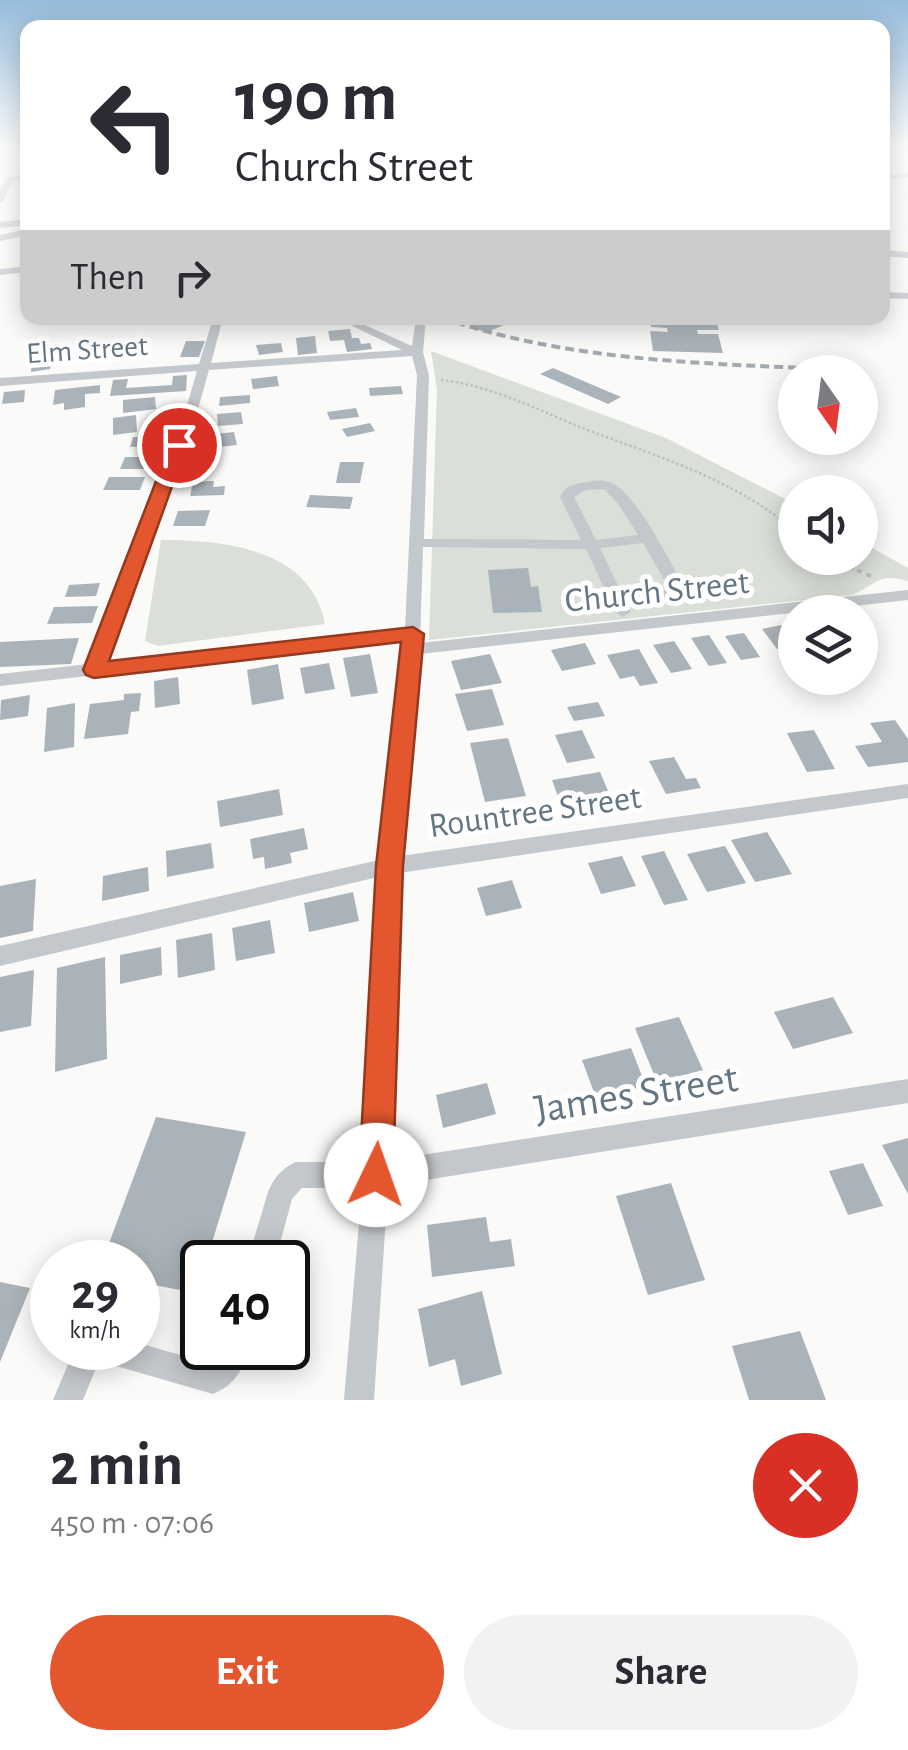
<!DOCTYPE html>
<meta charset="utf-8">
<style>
:root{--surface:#fff;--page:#f2f2f3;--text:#2b2b33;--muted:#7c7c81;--accent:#e4572e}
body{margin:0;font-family:"Alegreya Sans",sans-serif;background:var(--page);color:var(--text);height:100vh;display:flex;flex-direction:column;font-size:38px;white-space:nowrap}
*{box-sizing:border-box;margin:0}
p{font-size:32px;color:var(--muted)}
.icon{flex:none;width:55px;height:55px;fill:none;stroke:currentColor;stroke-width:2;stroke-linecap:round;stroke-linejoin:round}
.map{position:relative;height:1400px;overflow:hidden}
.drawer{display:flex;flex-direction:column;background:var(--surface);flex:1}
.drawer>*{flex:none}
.guide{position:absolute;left:20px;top:20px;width:870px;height:305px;border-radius:20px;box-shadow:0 5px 25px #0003;background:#fff;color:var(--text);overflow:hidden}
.needle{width:65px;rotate:166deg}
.fabs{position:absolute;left:778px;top:355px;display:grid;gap:20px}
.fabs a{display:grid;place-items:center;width:100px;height:100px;border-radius:50%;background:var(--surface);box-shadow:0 5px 25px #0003;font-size:50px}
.speed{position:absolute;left:30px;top:1240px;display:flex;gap:20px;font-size:50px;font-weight:700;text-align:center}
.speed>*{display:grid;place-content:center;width:130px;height:130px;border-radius:50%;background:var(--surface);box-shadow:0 5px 25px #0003;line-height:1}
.speed small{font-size:25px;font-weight:400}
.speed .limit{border:5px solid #111;border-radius:15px;background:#fff;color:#111}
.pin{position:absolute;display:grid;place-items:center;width:85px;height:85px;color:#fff;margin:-42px;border:5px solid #fff;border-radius:50%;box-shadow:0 2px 10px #0007}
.me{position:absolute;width:110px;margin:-55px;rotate:3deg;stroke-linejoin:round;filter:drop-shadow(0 0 8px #0008)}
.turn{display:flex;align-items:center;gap:35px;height:210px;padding:0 50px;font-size:45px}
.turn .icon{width:130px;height:130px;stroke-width:2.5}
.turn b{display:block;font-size:70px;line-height:85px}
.then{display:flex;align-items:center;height:95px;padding:0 50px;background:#0003;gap:20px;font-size:38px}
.round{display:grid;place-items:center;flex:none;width:105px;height:105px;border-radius:52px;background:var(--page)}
.summary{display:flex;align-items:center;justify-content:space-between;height:170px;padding:0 50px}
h1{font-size:60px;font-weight:700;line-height:75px}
.button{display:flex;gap:20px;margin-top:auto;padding:20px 50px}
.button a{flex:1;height:115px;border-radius:60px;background:var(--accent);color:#fff;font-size:40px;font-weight:700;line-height:115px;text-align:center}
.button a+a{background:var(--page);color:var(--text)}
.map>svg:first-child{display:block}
</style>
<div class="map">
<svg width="908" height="1400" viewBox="0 0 908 1400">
<rect width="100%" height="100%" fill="#fafaf8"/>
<g fill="#dadfd7">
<path d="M431,351l235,87 129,66v54h65v-17l48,27v13c-32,-9 -31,4 -56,14l-423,45 8,-250z"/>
<path d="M161,540c64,0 150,9 164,84l-167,22 -13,-5z"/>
</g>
<g fill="#aab3b9">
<path d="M453,318h46l11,4 -24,11z"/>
<path d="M650,318h65l4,12h-22l1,4h20l5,19 -70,-2 -3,-20 18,1 -1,-4 -16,-1z"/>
<path d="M350,329l2,9h7l2,6 9,-1 2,6 -25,3 -3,-12 -14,1 -2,-10z"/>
<path d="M315,336l2,17 -19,2 -2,-17z"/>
<path d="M186,341h19l-6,16h-19z"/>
<path d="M281,343l2,9 -24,3 -3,-10z"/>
<path d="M51,357l-1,12 -19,3 1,-13z"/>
<path d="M553,368l68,29 -13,7 -68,-30z"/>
<path d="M187,375l-1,16 -76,5 3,-16 15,-1 -2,9 46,-3 1,-9z"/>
<path d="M277,376l2,10 -26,3 -2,-10z"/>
<path d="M100,385v8l-15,1v13l-21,3v-7l-11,2 2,-15z"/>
<path d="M401,386l2,8 -33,2 -1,-8z"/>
<path d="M25,390l-1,12 -22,2 2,-12z"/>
<path d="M250,395v8l-31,3 1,-9z"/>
<path d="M155,397l1,12 -33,4v-13z"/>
<path d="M356,408l3,9 -29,3 -3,-8z"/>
<path d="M241,412l2,12 -25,2 -1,-12z"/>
<path d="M136,415l1,17 -24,3v-17z"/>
<path d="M370,423l5,8 -28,6 -5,-8z"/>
<path d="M234,432l3,13 -28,3 -2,-13z"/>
<path d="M161,436l-3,10 -28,1 3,-10z"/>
<path d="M125,457h29l-5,12h-29z"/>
<path d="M340,462h24l-4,21h-24z"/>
<path d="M109,477h36l-5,13h-37z"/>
<path d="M214,481l-1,6 12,-1 -1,9 -34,1 3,-14z"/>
<path d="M310,495l43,2 -3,12 -44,-2z"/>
<path d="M210,510l-5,16h-32l5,-15z"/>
<path d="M528,568l3,19 7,-1 4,26 -49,1 -5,-43z"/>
<path d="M100,583l-4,13 -31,1 4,-12z"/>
<path d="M98,606l-6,17 -45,1 7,-17z"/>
<path d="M781,625l14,19v2l-18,3 -15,-20z"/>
<path d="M744,633l16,24 -19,3 -16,-24z"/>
<path d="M709,635l18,28 -18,3 -18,-28z"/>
<path d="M79,638l-8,26 -71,3v-25z"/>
<path d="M674,641l18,28 -21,4 -18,-28z"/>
<path d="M585,643l11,21 -34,7 -11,-21z"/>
<path d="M639,649l19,34 -18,3 -6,-10 -14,3 -13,-24z"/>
<path d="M370,654l8,39 -27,4 -8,-39z"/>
<path d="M490,654l12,29 -41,7 -10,-29z"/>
<path d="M329,663l6,26 -30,5 -5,-26z"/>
<path d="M278,664l6,35 -32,6 -5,-35z"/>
<path d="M178,677l2,27 -25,4 -1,-27z"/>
<path d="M492,689l12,36 -37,6 -12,-37z"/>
<path d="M141,693l-2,18 -8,1 -3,22 -44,5 6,-35 34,-4v-6z"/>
<path d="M30,695l-2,21 -28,4 1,-20z"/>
<path d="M598,702l7,14 -31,5 -7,-14z"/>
<path d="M75,703l-1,44 -30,5 3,-44z"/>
<path d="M895,720l13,19v23l-40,5 -13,-21 27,-4 -12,-19z"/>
<path d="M582,730l13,28 -28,5 -12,-28z"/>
<path d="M814,730l21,39 -28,3 -20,-39z"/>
<path d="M508,738l18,58 -41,6 -15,-59z"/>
<path d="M674,757l12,22 10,-1 5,10 -35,6 -17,-33z"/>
<path d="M600,772l14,33 -50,8 -12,-33z"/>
<path d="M279,789l4,26 -63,12 -3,-26z"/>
<path d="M304,828l4,21 -18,4 2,10 -27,6 -1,-12 -11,2 -3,-20z"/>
<path d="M767,832l25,42 -37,8 -24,-42z"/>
<path d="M211,843l3,25 -47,9 -1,-26z"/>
<path d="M725,846l21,37 -39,9 -20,-38z"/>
<path d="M664,851l24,49 -24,5 -23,-49z"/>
<path d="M622,856l14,30 -35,8 -13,-31z"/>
<path d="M148,867l1,24 -47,10 1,-25z"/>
<path d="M36,879l-3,52 -33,7v-52z"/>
<path d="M512,880l10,28 -36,8 -9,-28z"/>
<path d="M353,892l6,29 -50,11 -5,-29z"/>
<path d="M270,920l5,33 -39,8 -4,-33z"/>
<path d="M212,933l3,37 -37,8 -2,-38z"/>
<path d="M161,947l1,28 -42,9v-29z"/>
<path d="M105,957l2,102 -52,13 2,-104z"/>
<path d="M34,970l-3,56 -31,6v-55z"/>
<path d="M833,997l20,36 -60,16 -19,-37z"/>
<path d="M679,1017l24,53 -46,12 -22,-54z"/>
<path d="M631,1048l15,38 -50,12 -14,-38z"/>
<path d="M487,1083l9,31 -53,14 -7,-33z"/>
<path d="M156,1117l90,15 -40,130h-4l-6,31 -58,-11v-20h-36z"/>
<path d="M908,1138v56l-26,-49z"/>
<path d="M863,1163l20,43 -35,9 -19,-44z"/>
<path d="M671,1183l34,97 -57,15 -32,-99z"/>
<path d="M486,1217l4,25 21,-3 4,27 -83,11 -5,-52z"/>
<path d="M0,1282l30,6 -30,74z"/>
<path d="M482,1291l20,83 -41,12 -6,-27 -26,8 -11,-58z"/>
<path d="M800,1331l26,69h-77l-17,-54z"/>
</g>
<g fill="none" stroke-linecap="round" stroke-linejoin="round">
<g stroke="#bbbfc2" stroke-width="2.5" stroke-dasharray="2.5 2.5" stroke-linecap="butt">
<path d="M441,380c48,5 95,29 139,47 74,29 154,51 215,104"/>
<path d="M830,558l24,11"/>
</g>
<path stroke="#bbbfc2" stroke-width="4" stroke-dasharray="5 5" stroke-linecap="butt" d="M848,566l25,11"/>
<g fill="#c3c8cc" fill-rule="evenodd">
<path d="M908,173v4l-26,3v-4z"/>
<path d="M28,176v4l-16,1 -8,19 -4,3v-13l6,-13z"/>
<path d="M28,219v6l-28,3v-6z"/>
<path d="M27,229l1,6 -28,6v-6z"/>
<path d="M882,250l26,2v6l-26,-2z"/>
<path d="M28,266v6l-28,3v-6z"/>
<path d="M882,292l26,1v6l-26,-1z"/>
<path d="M213,318h10l-12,45 191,-13 -66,-32h13l63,28 4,-28h10l-3,34 6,23 -5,164 157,1 -21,-43c5,-11 14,-13 26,-15 10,-2 22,-3 31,4 24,17 55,80 71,107l-8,5 -52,8 3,6 -8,5 -8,-5 -29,-63 -163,-2 -3,96 488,-53v10l-488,54 -20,202 508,-72v14l-509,75 -9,287 518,-81v24l-520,83 -14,214h-30l18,-212h-60l-10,11 -17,63h-28l21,-70c5,-13 15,-25 28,-30h68l14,-285 -378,89v-20l379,-86 25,-220 -404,46v-12l88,-10 98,-255 11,-38 -197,15v-8l199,-14zM412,356l5,19 -12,255 -300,32 93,-253 11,-39zM604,489l15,16 19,30 -42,5 -22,-43 12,-7zM643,543l27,47 -47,6 -23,-48z"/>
<path d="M138,1343l71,20 13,-15h29c-8,21 -16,37 -38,46l-114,-33 -16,39h-30l22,-52h63z"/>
</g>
<path stroke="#a2aab0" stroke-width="4" stroke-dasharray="9 5" stroke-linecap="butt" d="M443,318c131,45 266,45 403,52"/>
</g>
<linearGradient id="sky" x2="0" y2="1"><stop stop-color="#96bcdc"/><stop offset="0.43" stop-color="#fdfdfc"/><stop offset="1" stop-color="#fdfdfc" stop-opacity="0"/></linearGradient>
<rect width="908" height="346" fill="url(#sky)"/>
<path fill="#e4572e" stroke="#94391e" stroke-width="2.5" d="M179,440l8,5 -78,216 304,-34 11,7 -21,232 -10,309 -5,12 -12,5 -12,-5 -5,-12 17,-309 25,-224 -307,36 -8,-3 -3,-5 87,-225z"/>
<g text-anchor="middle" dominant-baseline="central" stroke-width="10" stroke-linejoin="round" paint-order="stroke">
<g font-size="30" fill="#657683" stroke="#fff">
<text transform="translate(87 350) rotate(-4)">Elm Street</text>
</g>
<g font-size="35" fill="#657683" stroke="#fff">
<text transform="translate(657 592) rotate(-6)">Church Street</text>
<text transform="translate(535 812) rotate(-8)">Rountree Street</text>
</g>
<g font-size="42" fill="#657683" stroke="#fff">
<text transform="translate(636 1094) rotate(-9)">James Street</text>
</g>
</g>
</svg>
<div class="fabs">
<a><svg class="needle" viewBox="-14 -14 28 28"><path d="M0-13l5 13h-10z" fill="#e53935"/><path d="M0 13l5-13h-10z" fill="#7c7c81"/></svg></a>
<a><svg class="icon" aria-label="sound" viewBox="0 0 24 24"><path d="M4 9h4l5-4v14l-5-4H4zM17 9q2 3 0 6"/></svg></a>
<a><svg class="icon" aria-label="layers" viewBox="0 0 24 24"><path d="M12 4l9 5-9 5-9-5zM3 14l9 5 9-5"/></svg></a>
</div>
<div class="speed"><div>29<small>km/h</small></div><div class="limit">40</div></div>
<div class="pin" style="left:179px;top:445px;background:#d93025"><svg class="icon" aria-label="arrive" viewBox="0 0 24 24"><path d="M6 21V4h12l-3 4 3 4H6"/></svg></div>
<svg class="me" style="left:376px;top:1175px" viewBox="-20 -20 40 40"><circle r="19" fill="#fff"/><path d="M0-13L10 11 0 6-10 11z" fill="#e4572e"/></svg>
<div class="guide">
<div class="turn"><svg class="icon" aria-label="left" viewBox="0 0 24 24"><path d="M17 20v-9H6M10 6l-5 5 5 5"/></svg><div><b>190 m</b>Church Street</div></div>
<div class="then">Then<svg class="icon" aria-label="right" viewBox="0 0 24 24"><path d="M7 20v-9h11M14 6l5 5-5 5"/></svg></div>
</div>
</div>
<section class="drawer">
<div class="summary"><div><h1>2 min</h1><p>450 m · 07:06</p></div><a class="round" style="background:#d93025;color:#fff"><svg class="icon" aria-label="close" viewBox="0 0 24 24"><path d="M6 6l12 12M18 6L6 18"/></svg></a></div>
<div class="button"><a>Exit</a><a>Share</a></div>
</section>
